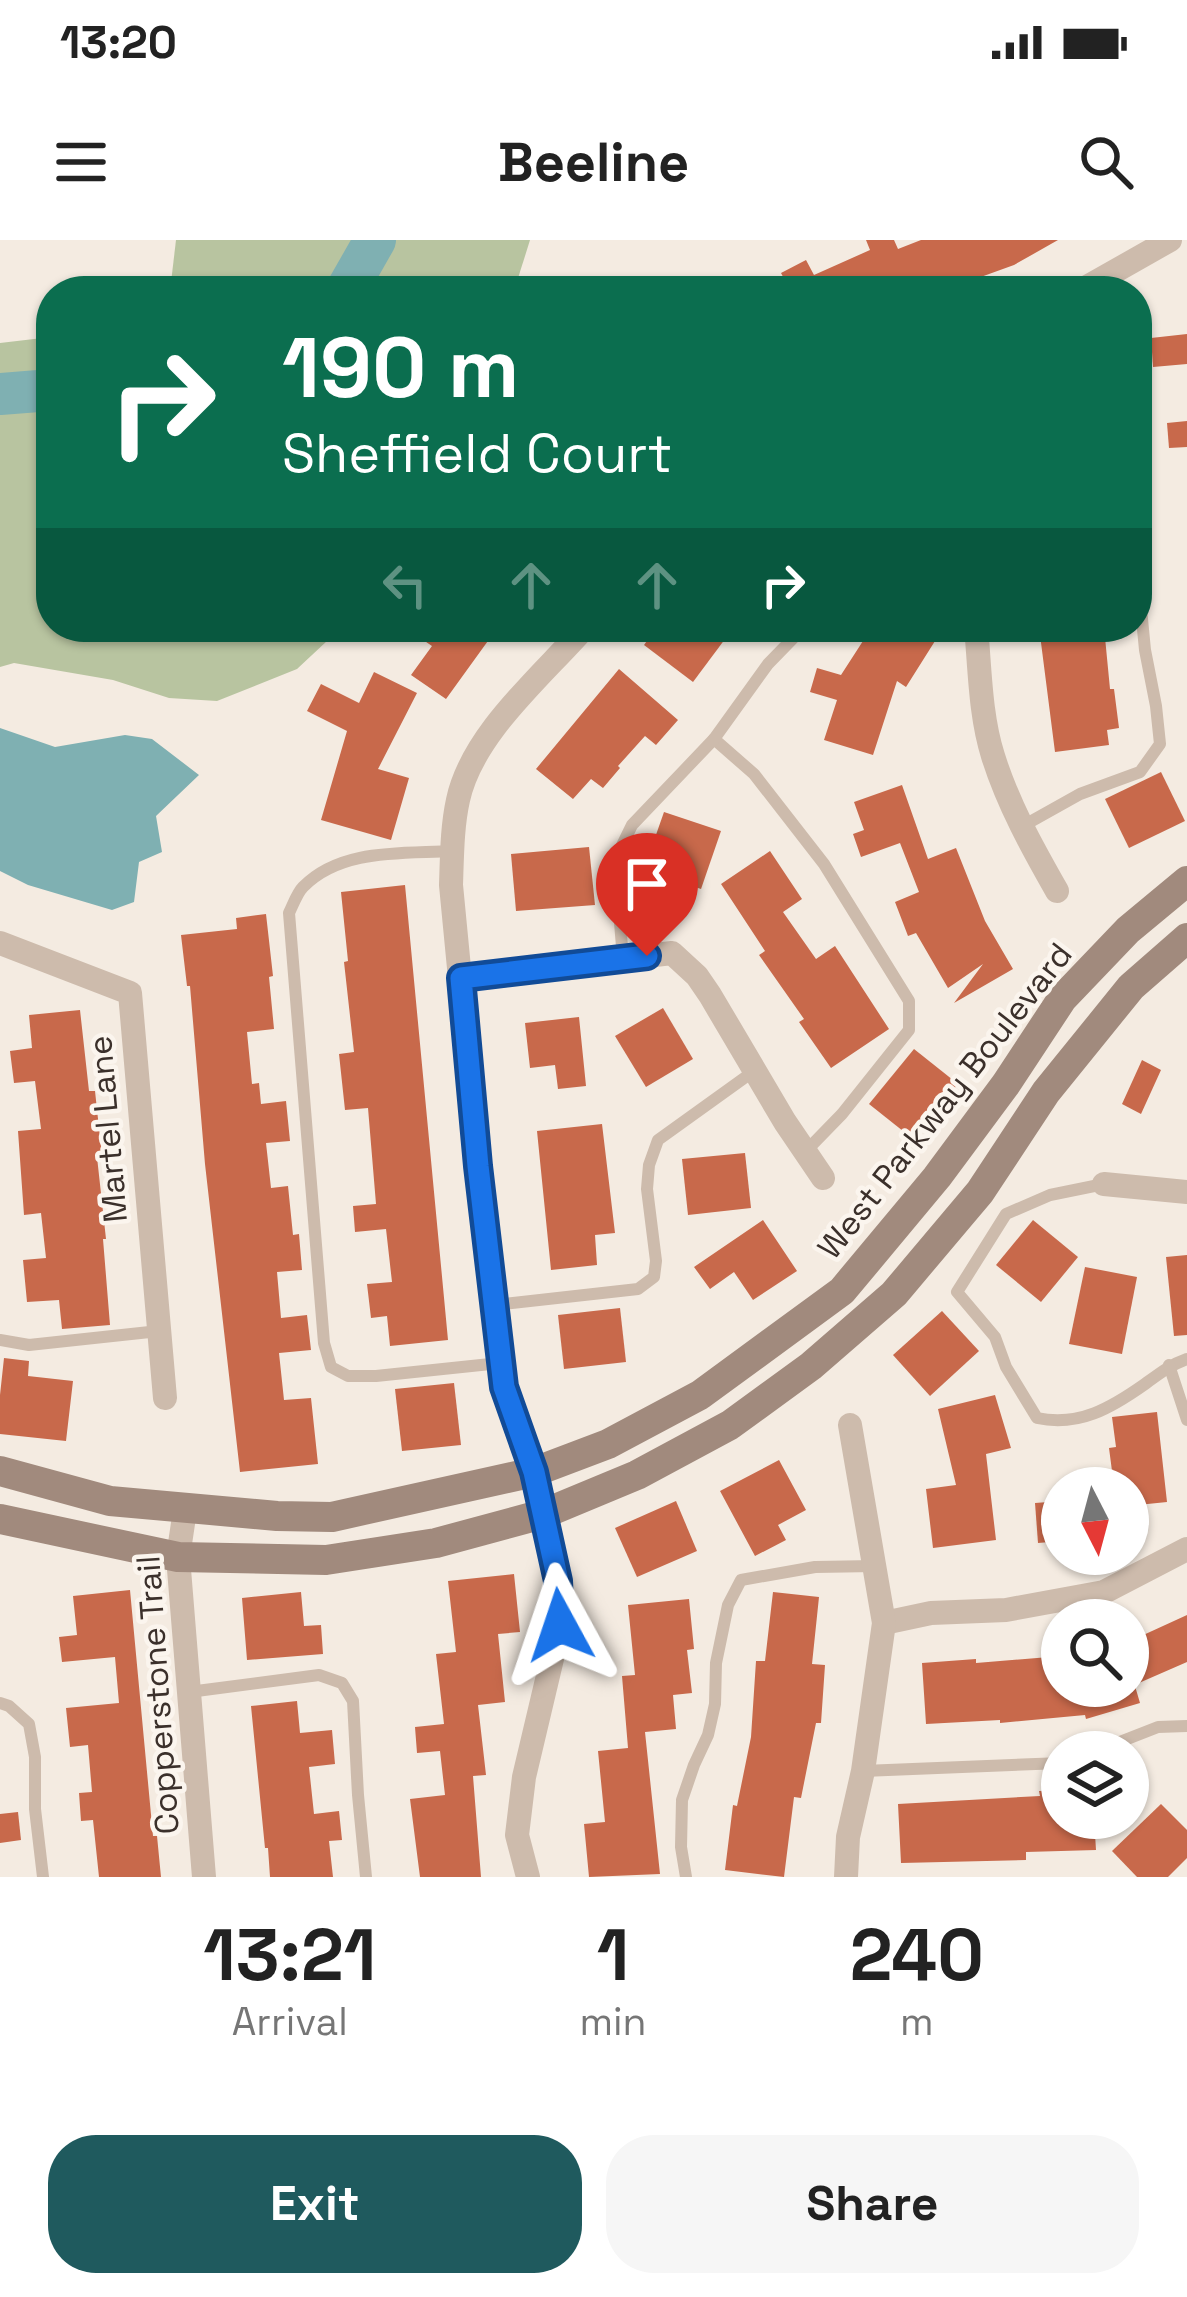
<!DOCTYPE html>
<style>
:root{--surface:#fff;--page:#f6f6f6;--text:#222;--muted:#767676;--accent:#1f5a5e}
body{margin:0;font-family:"Space Grotesk",sans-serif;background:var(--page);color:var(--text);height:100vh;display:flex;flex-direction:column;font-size:45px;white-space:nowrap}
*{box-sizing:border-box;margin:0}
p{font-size:39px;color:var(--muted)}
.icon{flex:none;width:66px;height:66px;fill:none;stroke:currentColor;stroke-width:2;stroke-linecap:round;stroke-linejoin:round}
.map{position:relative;height:1637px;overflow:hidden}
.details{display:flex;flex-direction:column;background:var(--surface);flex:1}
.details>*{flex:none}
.banner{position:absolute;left:36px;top:36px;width:1116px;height:366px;border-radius:48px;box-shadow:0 3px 9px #0004;background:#0b6e4f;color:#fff;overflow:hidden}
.needle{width:78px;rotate:174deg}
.fabs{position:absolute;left:1041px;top:1227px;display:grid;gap:24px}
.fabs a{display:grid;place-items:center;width:108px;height:108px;border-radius:50%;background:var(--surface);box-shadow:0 3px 9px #0004;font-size:60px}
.pin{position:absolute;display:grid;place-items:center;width:102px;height:102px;color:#fff;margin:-123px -51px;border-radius:50% 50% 50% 0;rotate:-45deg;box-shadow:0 0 12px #0007}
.pin .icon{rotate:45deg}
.me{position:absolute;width:132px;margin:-66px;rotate:355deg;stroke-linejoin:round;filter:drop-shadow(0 0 9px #0008)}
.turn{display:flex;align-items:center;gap:42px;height:252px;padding:0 48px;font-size:54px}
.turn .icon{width:156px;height:156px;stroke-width:2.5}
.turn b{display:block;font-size:84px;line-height:102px}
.lanes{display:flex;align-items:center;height:114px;padding:0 48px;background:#0003;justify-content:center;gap:60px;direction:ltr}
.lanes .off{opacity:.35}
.eta{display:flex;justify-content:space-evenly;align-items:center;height:204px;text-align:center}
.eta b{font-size:72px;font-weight:700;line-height:84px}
.button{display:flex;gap:24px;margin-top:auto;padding:24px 48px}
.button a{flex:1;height:138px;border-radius:48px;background:var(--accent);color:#fff;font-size:48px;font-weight:700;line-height:138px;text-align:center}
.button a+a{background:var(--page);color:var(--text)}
.status{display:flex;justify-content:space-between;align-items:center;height:84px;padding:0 60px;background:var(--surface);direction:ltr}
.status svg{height:33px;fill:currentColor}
header{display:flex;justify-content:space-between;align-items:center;height:156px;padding:0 48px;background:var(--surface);font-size:54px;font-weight:700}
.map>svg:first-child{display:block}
</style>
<div class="status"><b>13:20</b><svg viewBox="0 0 49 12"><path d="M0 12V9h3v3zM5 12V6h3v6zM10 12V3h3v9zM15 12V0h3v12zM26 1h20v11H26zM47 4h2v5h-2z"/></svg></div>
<header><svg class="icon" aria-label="menu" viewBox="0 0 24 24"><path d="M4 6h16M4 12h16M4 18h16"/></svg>Beeline<svg class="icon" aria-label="search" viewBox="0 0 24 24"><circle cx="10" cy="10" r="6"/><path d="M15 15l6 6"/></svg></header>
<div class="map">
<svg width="1187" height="1637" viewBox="0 0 1187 1637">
<rect width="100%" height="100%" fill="#f4ebe1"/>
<g fill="#b8c4a0">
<path d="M176,0h354l-16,51h-344z"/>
<path d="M51,97v290h291l-45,42 -80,32 -48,-3 -56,-18 -99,-17 -14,4v-324z"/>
</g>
<path fill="#7fb0b2" d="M0,488l55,19 70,-12 27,4 47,36 -43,41 6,36 -23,10 -5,40 -22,8 -84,-25 -28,-14z"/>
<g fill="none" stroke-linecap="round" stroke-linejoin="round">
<g stroke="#7fb0b2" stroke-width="42">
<path d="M346,51l29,-51"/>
<path d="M0,154l51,-4"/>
</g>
</g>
<g fill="#c8694b">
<path d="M866,0h28l4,9 23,-9h137l-44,25 -72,26h-165l11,-5 -7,-13 25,-13 8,15 56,-25z"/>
<path d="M1187,94v30l-34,3 -2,-29z"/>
<path d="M1187,181v26l-18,1 -2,-25z"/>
<path d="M404,387h94l-52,72 -35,-24 21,-29z"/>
<path d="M657,387h77l-41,55 -49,-37z"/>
<path d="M872,387h41l22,14 -29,46 -9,-6 -24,74 -49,-15 13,-40 -27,-8 7,-24 24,7z"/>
<path d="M1039,387h65l6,62h4l5,39 -12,2 2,15 -54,7z"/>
<path d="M619,429l59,51 -22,25 -11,-9 -27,30 2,2 -17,20 -12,-9 -18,20 -37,-30z"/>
<path d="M374,432l43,21 -39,76 31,9 -18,62 -70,-20 26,-89 -40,-20 14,-27 38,19z"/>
<path d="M1161,532l24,49 -56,27 -24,-49z"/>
<path d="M902,545l26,74 28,-11 29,73 28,48 -59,34 29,-39 -35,24 -32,-55 -8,3 -13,-34 24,-10 -19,-49 -39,14 -8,-23 11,-4 -10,-28z"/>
<path d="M664,572l57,19 -20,58 -57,-20z"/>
<path d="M589,607l6,58 -79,6 -5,-57z"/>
<path d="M770,611l32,48 -19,13 33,47 19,-13 54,83 -58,39 -32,-46 5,-3 -45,-64 6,-4 -44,-67z"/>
<path d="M405,645l43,455 -58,6 -3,-30 -16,2 -4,-34 25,-2 -6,-53 -31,3 -2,-26 23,-2 -8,-96 -23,2 -6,-56 15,-2 -10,-90 4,-1 -7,-69z"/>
<path d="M266,674l7,62 -4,1 5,52 -27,3 5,52 7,-1 2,21 25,-3 4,40 -24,2 5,45 17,-2 5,49 6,-1 3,36 -25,2 4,46 26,-3 4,35 -32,3 5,47 27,-2 7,66 -78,8 -35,-308 -15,-178h-3l-6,-51 56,-6 -1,-11z"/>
<path d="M663,768l30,51 -47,28 -31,-51z"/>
<path d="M80,770l9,81h6l7,65 -5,1 9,82h-3l7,86 -48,4 -3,-29 -32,2 -4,-42 23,-2 -5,-45 -17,2 -6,-84 23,-2 -6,-48 -21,2 -4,-32 22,-3 -3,-33z"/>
<path d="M579,777l7,69 -28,3 -3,-24 -25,3 -5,-45z"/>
<path d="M914,809l44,35 -45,55 -44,-35z"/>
<path d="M1142,820l19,10 -20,44 -19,-10z"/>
<path d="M602,884l13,109 -20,2 2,30 -46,5 -14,-139z"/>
<path d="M745,913l6,55 -63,7 -6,-56z"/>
<path d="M763,980l34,51 -44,29 -19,-28 -24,17 -16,-22z"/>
<path d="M1033,980l45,37 -37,45 -45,-37z"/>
<path d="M1187,1015v80l-13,1 -8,-79z"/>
<path d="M1085,1027l52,10 -15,77 -53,-10z"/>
<path d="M620,1068l6,54 -62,7 -6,-54z"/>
<path d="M942,1071l37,40 -49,45 -37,-41z"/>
<path d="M4,1118l25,3 -1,15 45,5 -7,60 -66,-7v-39z"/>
<path d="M454,1143l7,62 -59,6 -7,-62z"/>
<path d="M995,1155l16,53 -25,6 10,86 -63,8 -7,-59 30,-4 -18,-76z"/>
<path d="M1157,1172l10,90 -39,4v-18h-51l-1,-14 36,-3 -3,-23 7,-1 -4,-30z"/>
<path d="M779,1220l27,50 -28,15 8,15 -31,16 -35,-65z"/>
<path d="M676,1261l21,50 -60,26 -22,-49z"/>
<path d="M1062,1261v40l-24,2 -3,-40z"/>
<path d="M514,1334l6,58 -22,2 7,68 -27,3 8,70 -13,1 8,101h-61l-10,-78 35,-4 -5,-44 -23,2 -2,-26 29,-3 -8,-70 20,-2 -8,-71z"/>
<path d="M130,1350l23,246h4l4,41h-62l-6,-57 -12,1 -2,-28 13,-1 -4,-47 -18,2 -4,-39 53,-5 -4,-46 -53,5 -3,-25 18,-2 -4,-39z"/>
<path d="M301,1352l3,34 17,-1 2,29 -76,6 -5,-62z"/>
<path d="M773,1352l46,5 -7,67 13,1 -4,58h-5l-15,75 -7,-1 -10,80 -59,-7 8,-65 4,1 14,-69 5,-76h9z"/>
<path d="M689,1359l5,50 -7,1 5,43 -19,2 3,34 -31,3 15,142 -71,3 -5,-53 21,-2 -7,-71 30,-3 -6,-72 13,-1 -7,-70z"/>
<path d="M1187,1375v47l-55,24h3l5,17 -54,16 -1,-4 -85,8v-3l-74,4 -4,-61 54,-4v4l73,-6 3,29h76v-44z"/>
<path d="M297,1461l3,32 32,-3 3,34 -26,3 5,47 25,-3 3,29 -13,1 4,36h-63l-2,-29h-3l-14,-142z"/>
<path d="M1062,1550v28h32l2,32 -70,2v8l-125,3 -3,-59 142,-8 -1,-5z"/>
<path d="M1161,1564l26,26v28l-19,19h-31l-25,-26z"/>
<path d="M18,1572l3,28 -21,3v-29z"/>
</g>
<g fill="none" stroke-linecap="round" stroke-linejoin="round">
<g stroke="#cdbbac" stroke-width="12">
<path d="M714,499l40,35 70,90 85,137v29l-67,84 -36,37"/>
<path d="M1021,587l59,-33 60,-22 20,-28 -4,-38 -11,-56 -8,-83"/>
<path d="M452,611c-49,3 -111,-3 -149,36 -6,6 -10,18 -14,26l35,430 7,24 17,9h28l124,-13"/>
<path d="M623,719l-6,-73 -4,-22 19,-39 82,-86 54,-75 36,-37"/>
<path d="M1104,944l-54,11 -44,19 -49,78 38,45 11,30 31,51c42,9 74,-10 108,-34 15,-11 25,-19 42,-25"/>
<path d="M495,1065l143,-16 16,-12 2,-16 -9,-72 2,-24 9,-25 96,-69"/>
<path d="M0,1100l29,5 130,-14"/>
<path d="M1169,1125l18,55"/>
<path d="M189,1452l130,-17 23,8 11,18 5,94 8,82"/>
<path d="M0,1463l9,3 20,18 6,33v52l8,68"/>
<path d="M1094,1512l64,-25 29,-1"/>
<path d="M863,1531l199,-8"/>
<path d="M686,1637l-5,-30 1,-47 12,-35 14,-30 7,-31 1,-41 12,-58 13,-25 74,-13 60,-1"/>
</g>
<g stroke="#cdbbac" stroke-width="24">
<path d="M1080,51l90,-51"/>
<path d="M976,387c4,42 4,88 17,129 15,48 39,91 64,135"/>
<path d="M0,703l130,50 35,405"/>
<path d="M461,738l211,-25 25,23 13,19 75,127 38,56"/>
<path d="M1104,944l83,8"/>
<path d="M185,1270l-7,47 26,320"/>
<path d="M884,1383l47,-10 75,-3 98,-18 83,-43"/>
<path d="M528,1637l-11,-42 7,-58 36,-152 -2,-44 -24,-109 -30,-85 -26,-222 -27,-280c1,-28 1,-58 7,-85 14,-66 84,-124 127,-173"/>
<path d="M846,1637l2,-40 15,-66 21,-148 -34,-198"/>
</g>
<g stroke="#a18a7d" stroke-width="30">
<path d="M0,1231l110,30 167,15 55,1 202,-45 74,-28 92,-49 142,-104 95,-114 69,-93 56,-85 66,-69 59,-49"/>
<path d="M0,1279l178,38 148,3 110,-17 107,-29 94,-39 93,-50 81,-59 83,-72 86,-102 66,-100 85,-105 56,-49"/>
</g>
</g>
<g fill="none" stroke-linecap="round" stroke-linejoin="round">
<g stroke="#114b97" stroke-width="30">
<path id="route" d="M560,1385l-2,-44 -24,-109 -30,-85 -26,-221 -17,-188 186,-22"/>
</g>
<use href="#route" stroke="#1a73e8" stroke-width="21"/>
</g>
<g text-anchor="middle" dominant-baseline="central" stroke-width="9" stroke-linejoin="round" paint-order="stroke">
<g font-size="33" fill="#3b302b" stroke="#fbf5ee">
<text transform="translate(945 861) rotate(-52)">West Parkway Boulevard</text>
<text transform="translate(108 889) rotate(-95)">Martel Lane</text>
<text transform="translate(158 1455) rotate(-94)">Copperstone Trail</text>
</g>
</g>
</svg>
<div class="fabs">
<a><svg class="needle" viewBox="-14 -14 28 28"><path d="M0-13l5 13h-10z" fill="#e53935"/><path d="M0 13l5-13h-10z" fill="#767676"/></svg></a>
<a><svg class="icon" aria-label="search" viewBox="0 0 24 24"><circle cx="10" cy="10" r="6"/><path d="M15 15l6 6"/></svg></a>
<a><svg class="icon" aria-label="layers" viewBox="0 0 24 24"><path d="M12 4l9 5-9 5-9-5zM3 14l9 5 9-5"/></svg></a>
</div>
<div class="pin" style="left:647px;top:716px;background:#d93025"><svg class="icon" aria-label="arrive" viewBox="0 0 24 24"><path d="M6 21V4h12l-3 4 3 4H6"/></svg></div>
<svg class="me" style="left:560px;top:1385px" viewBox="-20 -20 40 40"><path d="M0-17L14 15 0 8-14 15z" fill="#1a73e8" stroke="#fff" stroke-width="4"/></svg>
<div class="banner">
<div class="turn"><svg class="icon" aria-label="right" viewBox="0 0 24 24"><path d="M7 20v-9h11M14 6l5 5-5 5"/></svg><div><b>190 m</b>Sheffield Court</div></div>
<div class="lanes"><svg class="icon off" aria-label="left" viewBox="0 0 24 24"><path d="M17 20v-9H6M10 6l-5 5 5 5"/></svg><svg class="icon off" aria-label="ahead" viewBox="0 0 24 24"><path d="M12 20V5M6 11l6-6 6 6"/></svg><svg class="icon off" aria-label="ahead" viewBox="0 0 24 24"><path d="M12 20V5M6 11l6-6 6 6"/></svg><svg class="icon" aria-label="right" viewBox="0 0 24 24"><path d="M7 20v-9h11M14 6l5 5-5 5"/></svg></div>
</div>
</div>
<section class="details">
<div class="eta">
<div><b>13:21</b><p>Arrival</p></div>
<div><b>1</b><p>min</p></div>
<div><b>240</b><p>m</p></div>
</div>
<div class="button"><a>Exit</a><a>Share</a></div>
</section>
